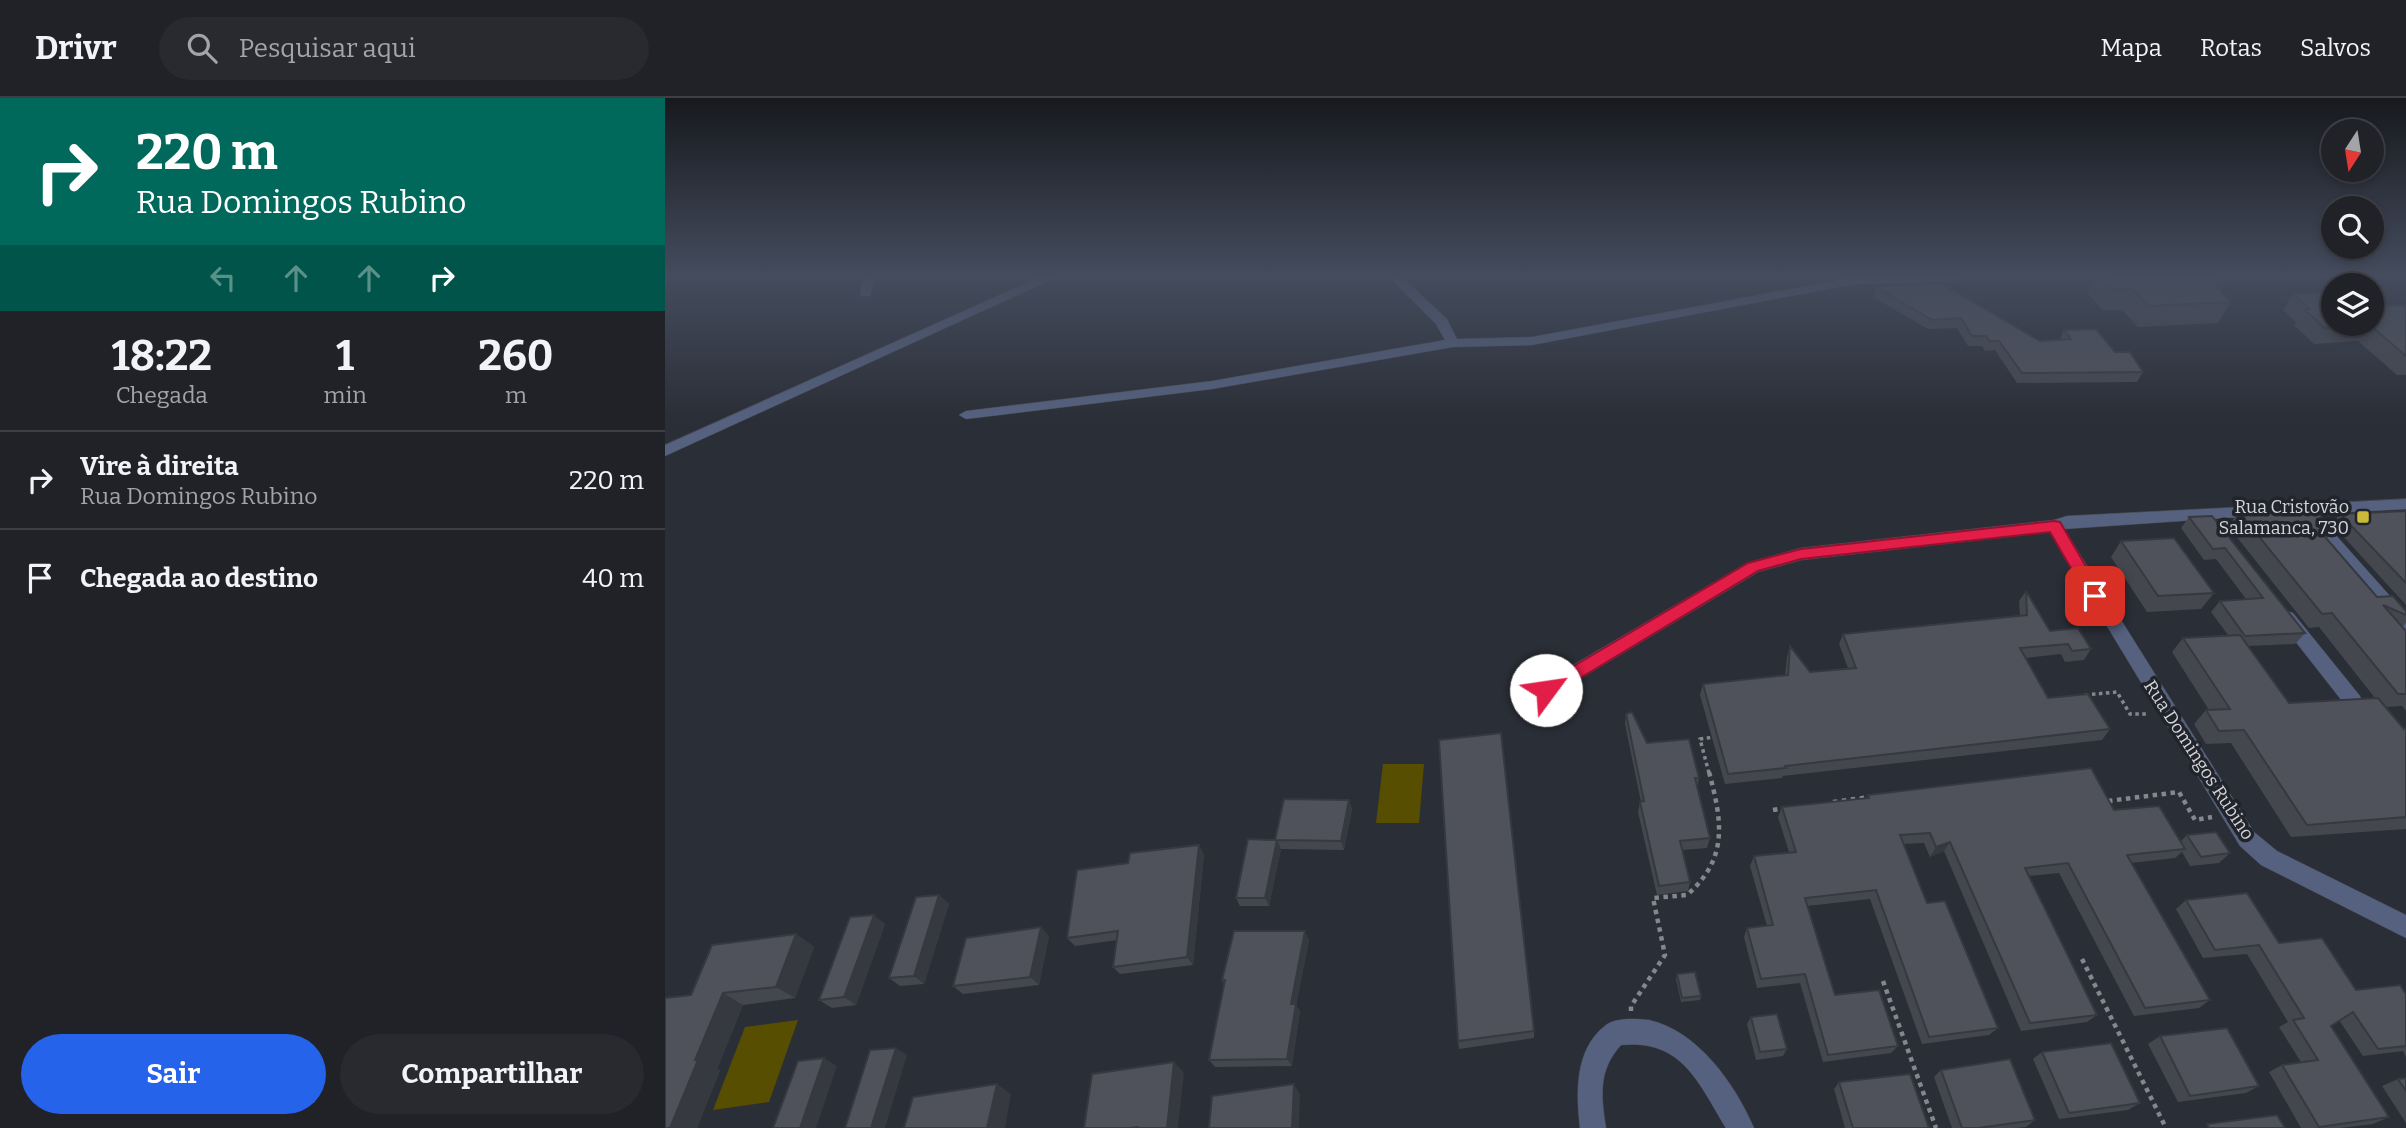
<!DOCTYPE html>
<html lang="pt">
<meta charset="utf-8">
<style>
:root{--surface:#202228;--page:#282a30;--text:#f1f3f6;--muted:#a2a4a8;--line:#3d3f45;--accent:#2563eb}
body{margin:0;font-family:Bitter,serif;background:var(--page);color:var(--text);height:100vh;display:flex;flex-direction:column;font-size:26px;white-space:nowrap}
*{box-sizing:border-box;margin:0}
p{font-size:23px;color:var(--muted)}
.icon{flex:none;width:38px;height:38px;fill:none;stroke:currentColor;stroke-width:2;stroke-linecap:round;stroke-linejoin:round}
.map{position:relative;flex:1;overflow:hidden}
.details{display:flex;flex-direction:column;background:var(--surface);width:665px}
.details>*{flex:none}
.guide{background:#00695c;color:#fff;overflow:hidden}
.needle{width:46px;rotate:192deg}
.fabs{position:absolute;left:1656px;top:21px;display:grid;gap:14px}
.fabs a{display:grid;place-items:center;width:63px;height:63px;border-radius:50%;background:var(--surface);box-shadow:0 4px 10px #0003,0 0 0 2px var(--line);font-size:35px}
.pin{position:absolute;display:grid;place-items:center;width:60px;height:60px;color:#fff;margin:-30px;border-radius:14px;box-shadow:0 4px 10px #0006}
.me{position:absolute;width:77px;margin:-38px;rotate:59deg;stroke-linejoin:round;filter:drop-shadow(0 0 5px #0008)}
.turn{display:flex;align-items:center;gap:24px;height:147px;padding:0 21px;font-size:32px}
.turn .icon{width:91px;height:91px;stroke-width:2.5}
.turn b{display:block;font-size:49px;line-height:60px}
.lanes{display:flex;align-items:center;height:66px;padding:0 21px;background:#0003;justify-content:center;gap:35px;direction:ltr}
.lanes .off{opacity:.35}
.eta{display:flex;justify-content:space-evenly;align-items:center;height:119px;text-align:center}
.eta b{font-size:42px;font-weight:700;line-height:49px}
.button{display:flex;gap:14px;margin-top:auto;padding:14px 21px}
.button a{flex:1;height:80px;border-radius:42px;background:var(--accent);color:#fff;font-size:28px;font-weight:700;line-height:80px;text-align:center}
.button a+a{background:var(--page);color:var(--text)}
ul{padding:0;list-style:none}
li{display:flex;align-items:center;gap:21px;height:98px;padding:0 21px;border-top:2px solid var(--line)}
li div{flex:1}
li b{display:block;font-size:26px}
li em{font-style:normal}
header{display:flex;align-items:center;gap:42px;box-sizing:border-box;height:98px;padding:0 35px;background:var(--surface);border-bottom:2px solid var(--line)}
header strong{font-size:33px}
nav{display:flex;gap:38px;margin-inline-start:auto;font-size:24px}
.search{width:490px;height:63px;background:var(--page);display:flex;align-items:center;gap:18px;box-sizing:border-box;padding:0 24px;border-radius:38px;color:var(--muted);font-size:26px}
main{display:flex;flex:1;min-height:0}
.map>svg:first-child{display:block}
</style>
<header>
<strong>Drivr</strong>
<div class="search"><svg class="icon" aria-label="search" viewBox="0 0 24 24"><circle cx="10" cy="10" r="6"/><path d="M15 15l6 6"/></svg>Pesquisar aqui</div>
<nav><a>Mapa</a><a>Rotas</a><a>Salvos</a></nav>
</header>
<main>
<section class="details">
<div class="guide">
<div class="turn"><svg class="icon" aria-label="right" viewBox="0 0 24 24"><path d="M7 20v-9h11M14 6l5 5-5 5"/></svg><div><b>220 m</b>Rua Domingos Rubino</div></div>
<div class="lanes"><svg class="icon off" aria-label="left" viewBox="0 0 24 24"><path d="M17 20v-9H6M10 6l-5 5 5 5"/></svg><svg class="icon off" aria-label="ahead" viewBox="0 0 24 24"><path d="M12 20V5M6 11l6-6 6 6"/></svg><svg class="icon off" aria-label="ahead" viewBox="0 0 24 24"><path d="M12 20V5M6 11l6-6 6 6"/></svg><svg class="icon" aria-label="right" viewBox="0 0 24 24"><path d="M7 20v-9h11M14 6l5 5-5 5"/></svg></div>
</div>
<div class="eta">
<div><b>18:22</b><p>Chegada</p></div>
<div><b>1</b><p>min</p></div>
<div><b>260</b><p>m</p></div>
</div>
<ul>
<li><svg class="icon" aria-label="right" viewBox="0 0 24 24"><path d="M7 20v-9h11M14 6l5 5-5 5"/></svg><div><b>Vire à direita</b><p>Rua Domingos Rubino</p></div><em>220 m</em></li>
<li><svg class="icon" aria-label="arrive" viewBox="0 0 24 24"><path d="M6 21V4h12l-3 4 3 4H6"/></svg><div><b>Chegada ao destino</b></div><em>40 m</em></li>
</ul>
<div class="button"><a>Sair</a><a>Compartilhar</a></div>
</section>
<div class="map">
<svg width="1741" height="1030" viewBox="0 0 1741 1030">
<rect width="100%" height="100%" fill="#2a2e36"/>
<g fill="#574e02">
<path d="M718,666h41l-5,59h-43z"/>
<path d="M133,922l-29,82 -56,8 32,-83z"/>
</g>
<g fill="none" stroke-linecap="round" stroke-linejoin="round">
<g stroke="#454950" stroke-width="1">
<g id="minor">
<path d="M198,179h12l-5,19h-8l-2,-3z"/>
<path d="M375,179h17l-392,179v-11z"/>
<path d="M724,179h13l45,42 10,20 75,-2 302,-56 6,-4h124l-6,4 -104,3 -322,61 -79,2 -241,42 -246,30 -7,-4 7,-4 246,-30 233,-41 -9,-16z"/>
<path d="M1741,401v10l-89,5 89,100v19l-6,-2 -91,-108 -2,-4 5,-5 -21,1 -8,-5 8,-5z"/>
<path d="M1598,408l8,5 -2,4 -205,14 190,303 23,19 129,64v23l-145,-73 -21,-19 -190,-314 -249,28 -43,12 -205,123 -7,3 -7,-3 -2,-5 2,-5 208,-122 54,-15 253,-28 13,-4z"/>
<path d="M1622,513l6,2 67,83 2,5 -2,5 -7,3 -7,-3 -65,-83 -3,-5 3,-5z"/>
<path d="M984,922c49,11 86,64 105,108h-28c-28,-46 -44,-89 -105,-83 -23,25 -20,51 -15,83h-26c-4,-34 -6,-79 26,-103 11,-8 31,-6 43,-5z"/>
</g>
</g>
<g stroke="#84878d" stroke-width="3.5" stroke-dasharray="3.5 3.5" stroke-linecap="butt">
<path d="M1420,597l32,-3 13,22h18"/>
<path d="M1044,675l-9,-34 15,-2"/>
</g>
<g stroke="#84878d" stroke-width="4.5" stroke-dasharray="4.5 4.5" stroke-linecap="butt">
<path d="M1443,703l71,-9 16,28 17,-3"/>
<path d="M1168,704l37,-5"/>
<path d="M1108,712l11,-2"/>
<path d="M1417,861l84,169"/>
<path d="M1218,883l53,147"/>
<path d="M966,913v-5l34,-51 -12,-57 34,-3c42,-37 35,-74 22,-123"/>
</g>
<use href="#minor" fill="#55617f" fill-rule="evenodd"/>
</g>
<g fill="#44474e">
<path d="M1429,179h123l8,7 -5,8 11,10 -13,21 -80,4 -16,-17h-20l-15,-18z"/>
<path d="M1211,189l164,54 20,-1 4,-10 51,22 28,20 -6,10 -120,1 -22,-33 -10,1 -3,-5h-14l-11,-18 -29,1 -55,-32z"/>
<path d="M1628,196l40,30 73,-19v70h-9l-39,-34 -44,3 -20,-19 2,-3 -13,-12z"/>
<path d="M1741,413v94l-74,-81 8,-10z"/>
<path d="M1574,414l96,18 -9,9 51,58 29,14v12l-4,4 4,4v80l-4,-5 -16,1 18,22h2v100l-115,8 -60,-94 -25,1 -12,-20 12,-14h3l-37,-58 11,-14 45,-3 -17,-23 9,-11 26,-2 -30,-40 -12,1 -23,-32 8,-11 23,-1 93,117 -10,11 -47,2 41,57 86,-5 -56,-71 -10,1 -81,-102z"/>
<path d="M1456,443l93,52 -13,16 -54,3 -36,-55z"/>
<path d="M1361,493l24,40 41,18 -7,11 -19,2 -4,-8 -35,4 22,40 62,31 -8,11 -319,36 -1,2 -57,6 -25,-89 3,-11 82,-8 2,-19 3,-11 20,26 38,-4 -9,-24 4,-10 177,-18 -1,-15z"/>
<path d="M961,616l21,29 52,35 -2,10 13,50 -3,10 -25,2 8,32 -2,9 -31,4 -19,-83 2,-10h1l-16,-78z"/>
<path d="M1203,697l246,15 67,31 6,-6 43,18 -11,10 -29,3 -8,-14 -7,6 -44,5 79,137 -11,8 -65,8 -75,-143 -30,3 68,139 -10,7 -66,9 -77,-180 -14,6 -6,-14 -21,1 24,59 71,125 -9,7 -67,9 -52,-145 -63,7 28,89 63,51 -7,7 -68,9 -23,-79 -43,5 -13,-51 3,-9 20,-2 -17,-60 4,-10 35,-4 -11,-35 4,-10 84,-8z"/>
<path d="M684,702l3,9 -8,41 -63,-1 -12,57h-29l-4,-8 39,-58z"/>
<path d="M539,756l-11,111 -73,9 -7,-7 4,-27 -42,6 -8,-8z"/>
<path d="M274,797l10,9 -25,80 -24,2 -11,-8z"/>
<path d="M1521,802l93,43 77,47 50,4v63l-3,-6 -40,5 -24,-36 -8,6 58,91 -16,7 -33,4h-39l-32,-56 13,-7 19,-3 -22,-35 9,-5 -41,-68 -44,4 -27,-49z"/>
<path d="M220,826l-29,81 -24,3 -13,-8z"/>
<path d="M131,836l18,13 -19,51 -52,7 -26,64 3,1 -23,58 -6,-133z"/>
<path d="M384,838l-10,49 -76,9 -10,-8z"/>
<path d="M644,842l-13,65 4,6 -8,55 -77,1 -6,-7 15,-76 -2,-4z"/>
<path d="M1012,876l24,22 -1,4 -19,2 -5,-23z"/>
<path d="M1086,919l36,32 -4,7 -27,4 -9,-36z"/>
<path d="M869,933v7l-75,11 -1,-8z"/>
<path d="M1495,938l99,50 -13,7 -68,9 -30,-58z"/>
<path d="M1377,954l98,51 -12,7 -69,9 -26,-60z"/>
<path d="M1276,972l94,50 -9,7 -11,1h-63l-18,-51z"/>
<path d="M1741,980v45l-24,-37 16,-7z"/>
<path d="M1174,984l90,46h-84l-11,-39z"/>
</g>
<g fill="#373940">
<path d="M684,702l3,9 -8,41 -3,-9z"/>
<path d="M612,742l4,9 -12,57 -4,-8z"/>
<path d="M1285,744l-6,9 -14,6 6,-10z"/>
<path d="M534,747l5,9 -11,111 -6,-8z"/>
<path d="M274,797l10,9 -25,80 -10,-8z"/>
<path d="M209,817l11,9 -29,81 -12,-8z"/>
<path d="M376,829l8,9 -10,49 -9,-8z"/>
<path d="M640,833l4,9 -13,65 4,6 -8,55 -5,-7 4,-55z"/>
<path d="M131,836l18,13 -19,51 -19,-11z"/>
<path d="M58,895l20,12 -26,64 3,1 -23,58h-27l25,-68z"/>
<path d="M231,950l11,7 -22,73h-14z"/>
<path d="M159,960l13,8 -21,62h-16z"/>
<path d="M509,964l10,11 -6,55h-11z"/>
<path d="M332,986l14,10 -6,34h-18z"/>
<path d="M629,986l6,10 -1,34h-7z"/>
</g>
<g fill="#4f525b" stroke="#373940" stroke-width="2">
<path d="M1437,179h115l8,7 -11,1 17,17 -82,4 -16,-17h-21z"/>
<path d="M1275,185l100,58 31,-2 -7,-9 32,-1 19,23h15l13,20 -121,1 -23,-32h-10l-3,-5h-14l-11,-18 -29,2 -56,-33z"/>
<path d="M1658,195l10,9v22h38v-18l35,-1v51l-36,-31 -45,3 -20,-18 5,-1 -17,-15z"/>
<path d="M1647,409l23,23h-16l58,67 16,-1 13,15v4l-23,-10 23,26v63h-8l-66,-81 -10,1 -83,-102z"/>
<path d="M1741,413v72l-66,-69z"/>
<path d="M1547,418l93,117 -60,3 -25,-35 43,-3 -38,-50 -12,1 -24,-32z"/>
<path d="M1509,440l40,55 -56,3 -37,-55z"/>
<path d="M1361,493l24,40 28,-3 13,21 -19,2 -4,-7 -48,4 28,50 40,-4 22,35 -325,37 1,2 -58,6 -25,-90 85,-9 2,-29 20,26 46,-4 -13,-34 184,-19z"/>
<path d="M1575,537l49,68 89,-5 26,31h2v88l-99,8 -63,-95 -25,1 -13,-21 24,-1 -47,-71z"/>
<path d="M967,614l15,31 42,-4 10,39h-4l15,60 -30,3 10,41 -31,4 -19,-84 4,-1 -18,-87z"/>
<path d="M836,635l33,298 -76,10 -19,-301z"/>
<path d="M1426,670l23,42 45,-4 26,43 -58,6 83,145 -65,8 -77,-145 -43,5 72,147 -67,8 -80,-181 -14,5 -6,-14 -30,2 27,68 18,-2 53,127 -69,9 -53,-147 -71,8 30,97 44,-5 19,56 -70,9 -23,-81 -44,5 -14,-51 26,-3 -19,-69 42,-4 -14,-45 87,-9 -1,-3z"/>
<path d="M619,701l65,1 -8,41 -64,-1 -12,58h-29l12,-59 27,1z"/>
<path d="M1551,734l14,21 -29,4 -14,-22z"/>
<path d="M534,747l-12,112 -74,10 5,-36 -51,7 10,-68 51,-7 2,-10z"/>
<path d="M1582,795l32,50 43,-5 34,52 44,-5 6,9v52l-28,3 -25,-37 -22,14 58,91 -70,10 -37,-62 36,-5 -25,-40 11,-2 -45,-73 -44,5 -29,-50z"/>
<path d="M274,797l-25,81 -25,2 27,-81z"/>
<path d="M209,817l-30,82 -25,3 31,-83z"/>
<path d="M376,829l-11,50 -77,9 13,-48z"/>
<path d="M569,833h71l-14,73h5l-9,55 -78,1 16,-80h-3z"/>
<path d="M131,836l-20,53 -53,6 -28,67h3l-28,68h-5v-130l26,-3 21,-50z"/>
<path d="M1030,874l6,24 -19,2 -5,-24z"/>
<path d="M1112,916l10,35 -27,3 -9,-35z"/>
<path d="M1562,930l32,58 -69,10 -30,-60z"/>
<path d="M1446,945l29,60 -71,10 -27,-61z"/>
<path d="M231,950l-25,80h-26l25,-78z"/>
<path d="M159,960l-24,70h-27l25,-67z"/>
<path d="M1345,961l25,61 -57,8h-16l-21,-58z"/>
<path d="M509,964l-7,66h-29v-1l-9,1h-45l8,-54z"/>
<path d="M1245,976l19,54h-76l-14,-46z"/>
<path d="M1741,980v13l-8,-12z"/>
<path d="M332,986l-10,44h-83l9,-31z"/>
<path d="M629,986l-2,44h-83l3,-32z"/>
<path d="M1612,1017l8,13h-76l-2,-4z"/>
</g>
<linearGradient id="sky" x2="0" y2="1"><stop stop-color="#17191e"/><stop offset="0.55" stop-color="#444c5d"/><stop offset="1" stop-color="#444c5d" stop-opacity="0"/></linearGradient>
<rect width="1741" height="323" fill="url(#sky)"/>
<path fill="#e11d48" stroke="#92132f" stroke-width="2" d="M1389,423l6,1 41,70 2,4 -2,5h-11l-40,-69 -249,27 -43,12 -206,124h-12l-3,-5 3,-4 208,-123 53,-14z"/>
<rect fill="#cbba39" stroke="#21242b" stroke-width="2.5" x="1691" y="412" width="14" height="14" rx="3.5"/>
<g text-anchor="middle" dominant-baseline="central" stroke-width="7" stroke-linejoin="round" paint-order="stroke">
<g font-size="18" fill="#d2d4d9" stroke="#21242b" text-anchor="end">
<text x="1684" y="409">Rua Cristovão<tspan x="1684" dy="21">Salamanca, 730</tspan></text>
</g>
<g font-size="18" fill="#d2d4d9" stroke="#21242b">
<text transform="translate(1534 662) rotate(57)">Rua Domingos Rubino</text>
</g>
</g>
</svg>
<div class="fabs">
<a><svg class="needle" viewBox="-14 -14 28 28"><path d="M0-13l5 13h-10z" fill="#e53935"/><path d="M0 13l5-13h-10z" fill="#a2a4a8"/></svg></a>
<a><svg class="icon" aria-label="search" viewBox="0 0 24 24"><circle cx="10" cy="10" r="6"/><path d="M15 15l6 6"/></svg></a>
<a><svg class="icon" aria-label="layers" viewBox="0 0 24 24"><path d="M12 4l9 5-9 5-9-5zM3 14l9 5 9-5"/></svg></a>
</div>
<div class="pin" style="left:1430px;top:498px;background:#d93025"><svg class="icon" aria-label="arrive" viewBox="0 0 24 24"><path d="M6 21V4h12l-3 4 3 4H6"/></svg></div>
<svg class="me" style="left:881px;top:592px" viewBox="-20 -20 40 40"><circle r="19" fill="#fff"/><path d="M0-13L10 11 0 6-10 11z" fill="#e11d48"/></svg>
</div>
</main>
